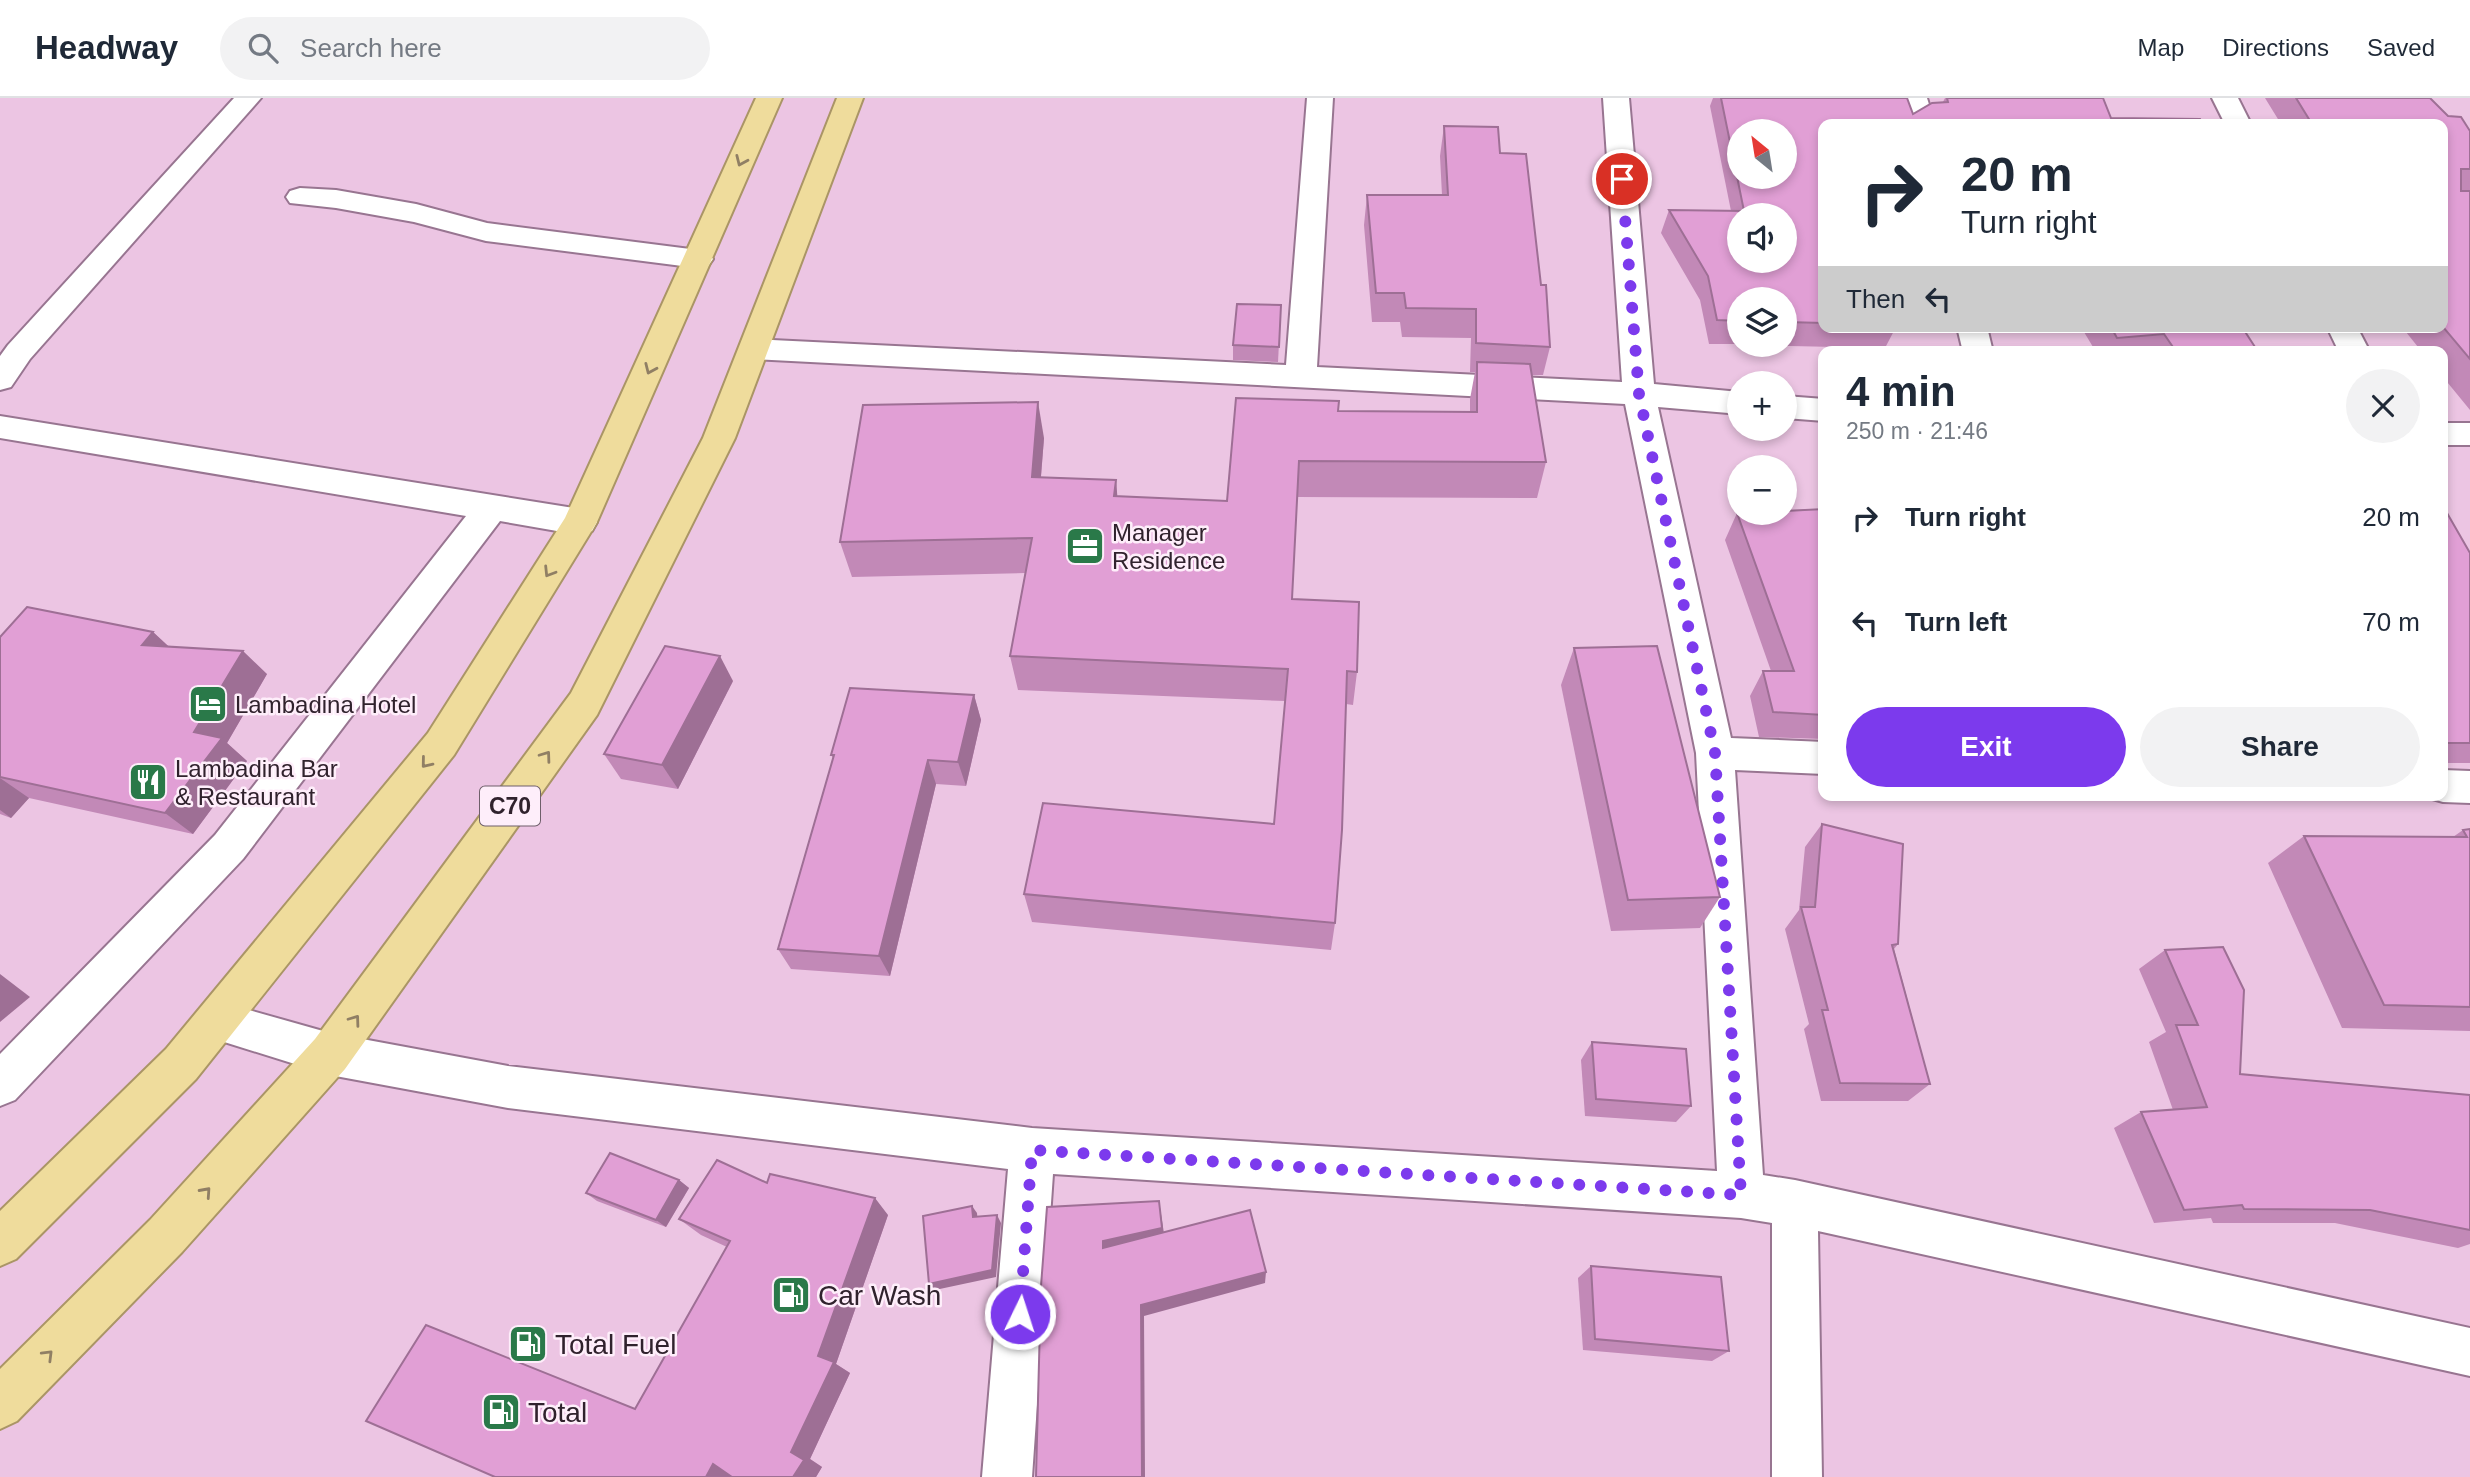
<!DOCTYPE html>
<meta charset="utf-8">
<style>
:root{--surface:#fff;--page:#f2f2f3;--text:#1f2937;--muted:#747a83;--line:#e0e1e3;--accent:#7c3aed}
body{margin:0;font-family:Helvetica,sans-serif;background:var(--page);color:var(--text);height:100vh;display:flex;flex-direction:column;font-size:26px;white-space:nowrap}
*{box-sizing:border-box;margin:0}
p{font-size:23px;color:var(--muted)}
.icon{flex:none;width:38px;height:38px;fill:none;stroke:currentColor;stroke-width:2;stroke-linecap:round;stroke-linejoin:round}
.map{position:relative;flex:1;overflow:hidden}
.side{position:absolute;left:1818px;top:248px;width:630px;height:455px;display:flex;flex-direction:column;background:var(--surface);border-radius:14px;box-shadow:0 4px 10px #0003}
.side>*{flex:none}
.guide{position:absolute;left:1818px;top:21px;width:630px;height:214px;border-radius:14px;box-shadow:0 4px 10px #0003;background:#fff;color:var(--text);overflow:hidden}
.needle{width:46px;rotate:330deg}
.tools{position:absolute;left:1727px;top:21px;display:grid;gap:14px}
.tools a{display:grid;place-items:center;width:70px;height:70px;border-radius:50%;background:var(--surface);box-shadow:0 4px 10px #0003;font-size:35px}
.pin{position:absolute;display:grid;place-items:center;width:60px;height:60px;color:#fff;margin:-30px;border:4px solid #fff;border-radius:50%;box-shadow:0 2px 7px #0007}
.me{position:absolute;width:77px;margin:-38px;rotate:4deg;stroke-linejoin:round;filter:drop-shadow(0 0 5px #0008)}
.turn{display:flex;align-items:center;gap:24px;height:147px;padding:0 28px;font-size:32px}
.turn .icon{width:91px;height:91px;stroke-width:2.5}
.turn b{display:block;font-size:49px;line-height:60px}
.then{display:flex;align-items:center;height:66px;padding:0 28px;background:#0003;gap:14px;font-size:26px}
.round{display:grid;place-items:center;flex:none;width:74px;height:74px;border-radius:37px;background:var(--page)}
.headline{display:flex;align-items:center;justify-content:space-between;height:119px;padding:0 28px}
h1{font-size:42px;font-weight:600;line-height:52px}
.button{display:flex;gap:14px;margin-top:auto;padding:14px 28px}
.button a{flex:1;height:80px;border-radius:42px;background:var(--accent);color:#fff;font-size:28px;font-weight:600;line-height:80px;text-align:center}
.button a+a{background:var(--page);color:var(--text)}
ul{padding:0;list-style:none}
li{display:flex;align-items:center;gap:21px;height:105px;padding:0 28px}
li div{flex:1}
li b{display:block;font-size:26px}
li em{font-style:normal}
header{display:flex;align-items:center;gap:42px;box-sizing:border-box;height:98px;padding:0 35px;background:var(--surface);border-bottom:2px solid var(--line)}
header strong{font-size:33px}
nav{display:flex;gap:38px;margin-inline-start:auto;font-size:24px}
.search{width:490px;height:63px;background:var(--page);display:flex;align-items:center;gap:18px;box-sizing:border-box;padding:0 24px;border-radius:38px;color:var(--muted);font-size:26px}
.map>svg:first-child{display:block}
</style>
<header>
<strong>Headway</strong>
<div class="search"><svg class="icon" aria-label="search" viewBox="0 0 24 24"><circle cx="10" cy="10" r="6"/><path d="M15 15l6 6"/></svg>Search here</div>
<nav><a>Map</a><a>Directions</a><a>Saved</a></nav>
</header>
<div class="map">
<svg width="2470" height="1379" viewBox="0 0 2470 1379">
<rect width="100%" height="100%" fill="#ecc5e3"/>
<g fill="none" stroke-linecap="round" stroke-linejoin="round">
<g stroke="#987591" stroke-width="4">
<g id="minor">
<path d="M234,0h27l-231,261 -19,28 -11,3v-34l8,-11z"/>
<path d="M1307,0h26l-16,269 305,15 -19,-284h26l25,286 86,8v22l-82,-7 73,331 93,4v32l-89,-4 28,405 32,5 675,148v48l-652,-145 4,246h-50v-254l-31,-5 -688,-44 -21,303h-50l26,-308 -500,-61 -178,-33 -128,-40 -6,-14 6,-14 15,-6 113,32 178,33 524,62 685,43 -21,-418 -71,-349 -871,-45 -11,-3 -4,-7 4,-7 11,-3 532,26z"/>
<path d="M1901,0h26l8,26h-26z"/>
<path d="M2212,0h26l13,26h-26z"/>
<path d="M300,90l36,2 80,14 71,19 211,27 10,2 5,7 -5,7 -10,2 -212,-27 -72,-19 -78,-14 -46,-5 -4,-6 4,-6z"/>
<path d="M1957,229h30l6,25h-30z"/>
<path d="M2327,229h30l13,25h-31z"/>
<path d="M1785,298l39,3v22l-39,-3z"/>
<path d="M0,318l580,93 12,4 5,9 -5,9 -12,4 -80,-14 -257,338 -228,241 -15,6v-52l215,-219 251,-319 -466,-78z"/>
<rect x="2443" y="325" width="27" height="22"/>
<path d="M2443,672l27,1v32l-27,-1 -14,-4 14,-2z"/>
</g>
</g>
<g stroke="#aa9566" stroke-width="4">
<g id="trunk">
<path d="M756,0h26l-185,424 -143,233 -258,324 -180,180 -16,7v-55l166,-162 262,-316 137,-215z"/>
<path d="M837,0h26l-128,340 -138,277 -252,354 -163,183 -165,169 -17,8v-60l150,-149 165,-181 256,-346 132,-255z"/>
</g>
</g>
<use href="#minor" fill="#fff" fill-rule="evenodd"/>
<use href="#trunk" fill="#efdc9c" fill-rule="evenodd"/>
</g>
<g fill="#c289b7">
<path d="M1713,0h194l6,16 30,-12 2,-4h158l-279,26v203h72l-11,21 -136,-3h36v-46h-45v45h-31l-9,-44 -39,-67 8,-23 62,1 -21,-105z"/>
<path d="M2265,0h165l18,18 22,15v279l-27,-33v-25h-21l-20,-25h41v-203h-162z"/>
<path d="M1444,28l56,27 41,132 9,62 -7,28h-11l14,87 -9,36 -240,-1 -5,102 65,73 -4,33 -7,-1 -11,219 -4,27 -299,-28 -8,-28 250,-70 11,-123 -267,-11 -8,-34 15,-83 -173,4 -12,-35 204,-104 -3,39 75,3 1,16 110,5 111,-90 132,1v-13l5,-27h-5l1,-34 -69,-1 -2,-15h-28l-8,-97 3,-30h75l-2,-39z"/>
<path d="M1281,207l-3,57 -45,-2v-15z"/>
<path d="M2081,229h161l13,20 -4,5h-155z"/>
<path d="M2443,408l27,47v210h-27z"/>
<path d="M1824,411v230l-65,-2 -9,-41 13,-25h8l-46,-131 12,-27z"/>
<path d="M153,534l15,14 99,28 -40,69 20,18 -54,73 -164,-36 -18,20 -11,-4v-177z"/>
<path d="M1574,550l146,249 -20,31 -89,3 -50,-246z"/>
<path d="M733,583l-55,108 -57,-10 -17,-25z"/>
<path d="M974,597l7,25 -15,66 -30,-2 -46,192 -99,-7 -13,-20 55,-191 -2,-3z"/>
<path d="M1822,726l76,120 -4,5 36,135 -22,17h-87l-17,-72 5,-5 -24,-95 14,-19 6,-63z"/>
<path d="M2470,731v202l-128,-3 -74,-165 36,-27 149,1 10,-7z"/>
<path d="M2165,852l75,124 230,21v149l-12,4 -123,-25h-122l-2,-5 -57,5 -40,-95 27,-16 32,-2 -24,-68 17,-10 -27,-63z"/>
<path d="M1592,944l99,64 -15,16 -91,-6 -4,-56z"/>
<path d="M679,1082l10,8 -23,39 -69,-26 -11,-8z"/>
<path d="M767,1085l121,32 -52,149 14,9 -40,86 12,8 -6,10h-321l140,-69 92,-161 -26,-12 -22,-16z"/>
<path d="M1591,1168l138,85 -17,10 -129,-11 -5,-72z"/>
</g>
<g fill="#9e6f95">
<path d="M1038,304l6,36 -6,74 -6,-35z"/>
<path d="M1116,382l3,36 -5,-20z"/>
<path d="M153,534l26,24 -37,-11z"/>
<path d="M243,553l24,23 -40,69 20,18 -54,73 -28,-21 29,-81z"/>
<path d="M720,558l13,25 -55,108 -16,-24z"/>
<path d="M974,597l7,25 -15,66 -8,-24z"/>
<path d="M928,662l8,24 -46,192 -11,-20z"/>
<path d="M0,680l29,20 -18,20 -11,-8z"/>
<path d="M0,876l30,23 -30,25z"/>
<path d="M679,1082l10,8 -23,39 -10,-7z"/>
<path d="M875,1100l13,17 -52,149 14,9 -40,86 12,8 -6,10h-23l-2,-25 27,-96z"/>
<path d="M1159,1103l6,39 -62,8v-7z"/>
<path d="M972,1108l5,7 1,11 -5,-7z"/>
<path d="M997,1117l4,8 -5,54 -61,13 -6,-6z"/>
<path d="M1266,1174l-1,11 -121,33 1,161h-3l-1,-172z"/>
<path d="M713,1366l19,13h-26z"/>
</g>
<g fill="#e19fd5" stroke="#9e6f95" stroke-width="2" fill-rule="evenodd">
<path d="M1721,0h186l6,16 19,-11 16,-1 -1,-4h156l8,20 89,1 3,5h-379v199l-39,-1v-23h-45v22l-23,-1 -9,-44 -39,-66 75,1zM1740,33h45v46h-45zM1740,117h45v46h-45z"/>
<path d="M2296,0h134l18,18 13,1 9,14v38h-9v22h9v168l-27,-32v-203h-131z"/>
<path d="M1444,28l54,1 2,26 26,1 15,131h5l4,62 -74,-4v-34l-70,-1 -2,-15h-28l-9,-98h81z"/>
<path d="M1237,206l44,1 -2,42 -46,-2z"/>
<path d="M2111,229h131l13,20 -35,1 2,4h-34l-1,-2h-12l-11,-16 -47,4z"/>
<path d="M1477,264l53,2 16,98 -247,-1 -7,138 67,3 -2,70 -10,-1 -5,159 -7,93 -311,-29 19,-91 231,21 14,-155 -278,-13 22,-118 -192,4 23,-137 175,-3 -6,75 84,3 -2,16 113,5 9,-103 103,3 -1,10 139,1z"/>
<path d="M2443,408l27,47v190h-27z"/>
<path d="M1824,411v206l-51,-3 -10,-41h31l-57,-158h48v-2z"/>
<path d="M27,509l126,25 -11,13 101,6 -49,81 28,6 -57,75 -165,-36v-140z"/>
<path d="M665,548l55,10 -58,109 -58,-11z"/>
<path d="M1657,548l63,251 -92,3 -54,-252z"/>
<path d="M850,590l124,7 -16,67 -30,-2 -49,196 -101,-7 56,-194h-3z"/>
<path d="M1822,726l81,20 -5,100 -6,1 38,139 -90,-1 -18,-73h6l-27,-103h14z"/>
<path d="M2470,731v178l-86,-2 -80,-169 163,1 -4,-7z"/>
<path d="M2223,849l21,43 -4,84 230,21v135l-100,-20 -126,-1 -2,-4 -58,5 -43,-98 66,-5 -31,-82h22l-33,-75z"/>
<path d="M1592,944l94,7 5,57 -95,-7z"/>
<path d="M610,1055l69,27 -23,40 -70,-27z"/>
<path d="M717,1062l50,23 3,-9 105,24 -57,158 16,6 -43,90 13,8 -11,17h-61l-19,-13 -7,13h-211l-129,-56 60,-96 209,84 95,-168 -51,-22z"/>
<path d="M1159,1103l3,27 -59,13v7l147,-38 16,62 -125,33 1,172h-106l5,-191 6,-79z"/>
<path d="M972,1108l1,11 24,-2 -5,55 -63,14 -6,-68z"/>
<path d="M1591,1168l130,11 8,74 -134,-12z"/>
</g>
<defs><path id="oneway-chevron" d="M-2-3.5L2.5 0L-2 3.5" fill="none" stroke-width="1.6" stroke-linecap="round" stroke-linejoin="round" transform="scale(1.75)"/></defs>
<g stroke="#907f64">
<use href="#oneway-chevron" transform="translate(741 63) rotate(114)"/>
<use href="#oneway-chevron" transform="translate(650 271) rotate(114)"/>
<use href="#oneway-chevron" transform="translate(549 474) rotate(122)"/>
<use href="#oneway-chevron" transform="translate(546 658) rotate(-54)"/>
<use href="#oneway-chevron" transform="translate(426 665) rotate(129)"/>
<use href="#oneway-chevron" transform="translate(355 922) rotate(-54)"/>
<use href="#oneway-chevron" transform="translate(206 1094) rotate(-48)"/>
<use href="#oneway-chevron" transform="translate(48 1257) rotate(-45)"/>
</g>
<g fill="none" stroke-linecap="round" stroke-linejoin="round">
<path stroke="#7c3aed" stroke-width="12" stroke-dasharray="0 21.6" d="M1020,1216l12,-164 709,45 -26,-442 -76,-359 -17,-215"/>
</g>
<defs>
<g id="office-square" transform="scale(2.0125)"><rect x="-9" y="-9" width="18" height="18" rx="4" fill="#2a7949" stroke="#feeefa"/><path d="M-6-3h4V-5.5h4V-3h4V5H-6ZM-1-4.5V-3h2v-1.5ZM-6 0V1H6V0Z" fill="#fff"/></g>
<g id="hotel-square" transform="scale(2.0125)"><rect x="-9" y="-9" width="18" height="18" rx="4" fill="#2a7949" stroke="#feeefa"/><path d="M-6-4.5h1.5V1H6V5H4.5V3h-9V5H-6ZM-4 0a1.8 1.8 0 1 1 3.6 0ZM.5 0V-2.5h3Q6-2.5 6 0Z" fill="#fff"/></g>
<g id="restaurant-square" transform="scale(2.0125)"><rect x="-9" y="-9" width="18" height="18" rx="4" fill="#2a7949" stroke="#feeefa"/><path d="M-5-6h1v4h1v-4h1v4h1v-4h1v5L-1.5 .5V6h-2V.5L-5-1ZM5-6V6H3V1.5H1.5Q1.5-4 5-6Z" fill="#fff"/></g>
<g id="fuel-square" transform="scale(2.0125)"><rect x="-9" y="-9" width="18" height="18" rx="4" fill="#2a7949" stroke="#feeefa"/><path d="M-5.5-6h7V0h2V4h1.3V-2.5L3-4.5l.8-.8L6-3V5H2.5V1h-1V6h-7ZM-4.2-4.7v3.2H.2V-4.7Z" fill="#fff"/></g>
</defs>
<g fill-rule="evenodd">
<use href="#office-square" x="1085" y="448"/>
<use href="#hotel-square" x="208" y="606"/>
<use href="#restaurant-square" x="148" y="684"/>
<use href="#fuel-square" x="791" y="1197"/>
<use href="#fuel-square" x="528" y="1246"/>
<use href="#fuel-square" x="501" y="1314"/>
</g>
<g text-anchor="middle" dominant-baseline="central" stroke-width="5" stroke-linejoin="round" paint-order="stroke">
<rect fill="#feeefa" stroke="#6e5f6a" stroke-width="2" x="480" y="688.5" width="60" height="39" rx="5"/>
<g font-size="23" font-weight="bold" fill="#30222d">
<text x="510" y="708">C70</text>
</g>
<g font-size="24" fill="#30222d" stroke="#feeefa" text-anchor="start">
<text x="1112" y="434">Manager<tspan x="1112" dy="28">Residence</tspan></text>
<text x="235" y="606">Lambadina Hotel</text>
<text x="175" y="670">Lambadina Bar<tspan x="175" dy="28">&amp; Restaurant</tspan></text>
</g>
<g font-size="28" fill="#30222d" stroke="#feeefa" text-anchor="start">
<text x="818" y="1197">Car Wash</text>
<text x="555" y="1246">Total Fuel</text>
<text x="528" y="1314">Total</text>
</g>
</g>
</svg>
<div class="tools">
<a><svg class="needle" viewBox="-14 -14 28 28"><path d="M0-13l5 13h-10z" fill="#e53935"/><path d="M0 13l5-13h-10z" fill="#747a83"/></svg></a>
<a><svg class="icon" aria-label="sound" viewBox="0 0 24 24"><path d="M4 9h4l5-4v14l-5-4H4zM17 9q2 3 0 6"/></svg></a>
<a><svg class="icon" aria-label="layers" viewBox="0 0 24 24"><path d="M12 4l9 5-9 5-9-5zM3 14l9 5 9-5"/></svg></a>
<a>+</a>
<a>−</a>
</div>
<div class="pin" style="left:1622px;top:81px;background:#d93025"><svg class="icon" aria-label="arrive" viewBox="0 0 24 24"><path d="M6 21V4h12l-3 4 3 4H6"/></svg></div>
<svg class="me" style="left:1020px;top:1216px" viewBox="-20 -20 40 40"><circle r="17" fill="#7c3aed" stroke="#fff" stroke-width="3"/><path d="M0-11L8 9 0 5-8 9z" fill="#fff"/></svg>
<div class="guide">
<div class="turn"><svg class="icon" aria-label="right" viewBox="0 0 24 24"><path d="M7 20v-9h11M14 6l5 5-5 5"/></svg><div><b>20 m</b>Turn right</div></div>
<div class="then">Then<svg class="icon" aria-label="left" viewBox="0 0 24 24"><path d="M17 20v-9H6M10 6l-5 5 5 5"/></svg></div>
</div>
<section class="side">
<div class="headline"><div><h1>4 min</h1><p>250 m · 21:46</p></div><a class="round"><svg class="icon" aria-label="close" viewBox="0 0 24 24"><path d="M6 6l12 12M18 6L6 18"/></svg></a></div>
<ul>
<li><svg class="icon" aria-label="right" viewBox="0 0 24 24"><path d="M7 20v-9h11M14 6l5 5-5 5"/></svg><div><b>Turn right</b></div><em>20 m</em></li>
<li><svg class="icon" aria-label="left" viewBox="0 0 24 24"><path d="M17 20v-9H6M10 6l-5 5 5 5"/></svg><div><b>Turn left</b></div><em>70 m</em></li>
</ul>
<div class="button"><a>Exit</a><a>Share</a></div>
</section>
</div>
